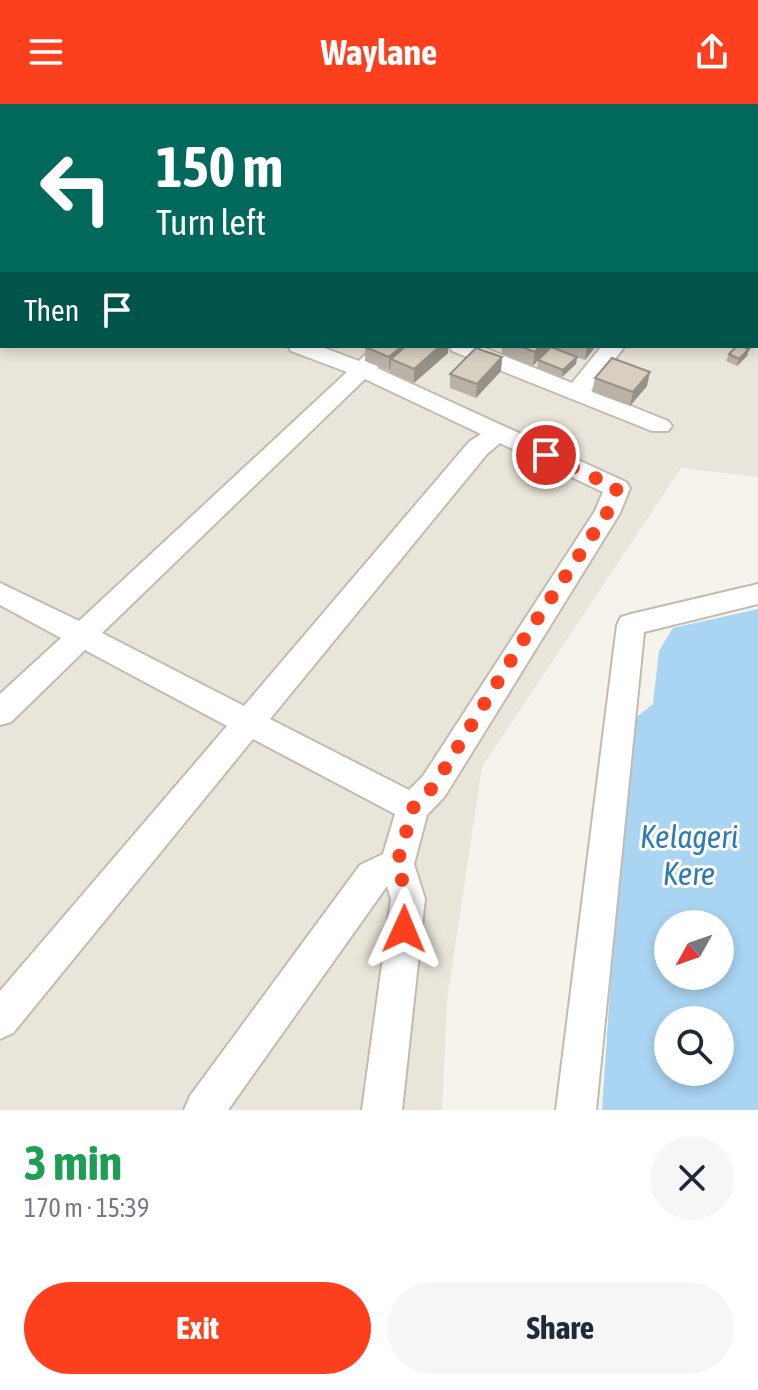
<!DOCTYPE html>
<meta charset="utf-8">
<style>
:root{--surface:#fff;--page:#f6f6f7;--text:#1f2937;--muted:#747a83;--accent:#fc3f1d}
body{margin:0;font-family:"Asap Condensed",sans-serif;background:var(--page);color:var(--text);height:100vh;display:flex;flex-direction:column;font-size:30px;white-space:nowrap}
*{box-sizing:border-box;margin:0}
p{font-size:26px;color:var(--muted)}
.icon{flex:none;width:44px;height:44px;fill:none;stroke:currentColor;stroke-width:2;stroke-linecap:round;stroke-linejoin:round}
.map{position:relative;height:1006px;overflow:hidden}
.details{display:flex;flex-direction:column;background:var(--surface);flex:1}
.details>*{flex:none}
.banner{position:absolute;left:0px;top:0px;width:758px;height:244px;box-shadow:0 4px 12px #0003;background:#00695c;color:#fff;overflow:hidden}
.needle{width:52px;rotate:230deg}
.tools{position:absolute;left:654px;top:806px;display:grid;gap:16px}
.tools a{display:grid;place-items:center;width:80px;height:80px;border-radius:50%;background:var(--surface);box-shadow:0 4px 12px #0003;font-size:40px}
.pin{position:absolute;display:grid;place-items:center;width:68px;height:68px;color:#fff;margin:-34px;border:4px solid #fff;border-radius:50%;box-shadow:0 2px 8px #0007}
.me{position:absolute;width:88px;margin:-44px;rotate:1deg;stroke-linejoin:round;filter:drop-shadow(0 0 6px #0008)}
.turn{display:flex;align-items:center;gap:28px;height:168px;padding:0 24px;font-size:36px}
.turn .icon{width:104px;height:104px;stroke-width:2.5}
.turn b{display:block;font-size:56px;line-height:68px}
.then{display:flex;align-items:center;height:76px;padding:0 24px;background:#0003;gap:16px;font-size:30px}
.round{display:grid;place-items:center;flex:none;width:84px;height:84px;border-radius:42px;background:var(--page)}
.overview{display:flex;align-items:center;justify-content:space-between;height:136px;padding:0 24px}
h1{font-size:48px;font-weight:700;line-height:60px;color:#1e9e55}
.cta{display:flex;gap:16px;margin-top:auto;padding:16px 24px}
.cta a{flex:1;height:92px;border-radius:48px;background:var(--accent);color:#fff;font-size:32px;font-weight:700;line-height:92px;text-align:center}
.cta a+a{background:var(--page);color:var(--text)}
header{display:flex;justify-content:space-between;align-items:center;height:104px;padding:0 24px;background:var(--accent);color:#fff;font-size:36px;font-weight:700}
.map>svg:first-child{display:block}
</style>
<header><svg class="icon" aria-label="menu" viewBox="0 0 24 24"><path d="M4 6h16M4 12h16M4 18h16"/></svg>Waylane<svg class="icon" aria-label="share" viewBox="0 0 24 24"><path d="M12 15V3M7 8l5-5 5 5M5 13v7h14v-7"/></svg></header>
<div class="map">
<svg width="758" height="1006" viewBox="0 0 758 1006">
<rect width="100%" height="100%" fill="#f6f3ec"/>
<path fill="#eae5da" fill-rule="evenodd" d="M0,0h758v373l-77,-9 -199,299 -35,233 -5,110h-442zM2,2h754v240h-754z"/>
<path fill="#a9d4f2" fill-rule="evenodd" d="M758,505v501h-156l26,-386 25,-20 6,-53 14,-23zM668,820h52v52h-52zM668,916h52v52h-52z"/>
<g fill="none" stroke-linecap="round" stroke-linejoin="round">
<g stroke="#c2bbae" stroke-width="4">
<g id="minor">
<path d="M149,0h22l1,2h-22z"/>
<path d="M195,0h19l-20,2z"/>
<path d="M287,0h17l-18,2z"/>
<path d="M370,0h17l-18,2z"/>
<path d="M471,0h17l-18,2z"/>
<path d="M682,0h22l1,2h-22z"/>
<rect x="756" y="13" width="2" height="10"/>
<path d="M2,113v12l-2,1v-12z"/>
<path d="M756,118l2,1v12l-2,-1z"/>
<path d="M288,242h31l40,15 15,-15h24l-21,22 249,114 4,6 -10,25 -175,283 -18,19 -13,49 11,35 -23,211h-40l29,-211 -4,-13 -159,224h-44l6,-14 170,-231 23,-11 12,-40 -142,-75 -240,294 -13,6v-48l227,-265 -142,-76 -74,72 -11,3v-31l61,-56 -61,-33v-22l79,38 268,-249 -56,-21zM365,275l116,55 -12,8 -225,264 -142,-73zM500,339l103,49 -8,19 -172,265 -14,14 -139,-71 217,-265z"/>
<path d="M449,242h30l93,37 30,-37h23l-34,44 77,31 4,5 -4,5h-16l-200,-80z"/>
<path d="M758,480v20l-114,28 -48,478h-40l61,-485 4,-8 10,-3z"/>
</g>
</g>
<use href="#minor" fill="#fff" fill-rule="evenodd"/>
</g>
<g fill="#bab2a6">
<path d="M16,0h21l-3,2h-9z"/>
<path d="M224,0h38l-3,2h-34z"/>
<path d="M265,0h21l-3,2h-9z"/>
<path d="M296,0h42l-2,2h-39z"/>
<path d="M384,0h44l-1,2h-43z"/>
<path d="M485,0h44l-1,2h-44z"/>
<path d="M744,0h14v6h-2v-4h-12z"/>
<path d="M2,121v22l-2,-1v-20z"/>
<path d="M366,242h82v7l-34,30 -24,-10v-3l-1,1 -24,-10v-14z"/>
<path d="M502,242h48l-3,2v3l6,-3 1,-2h42l-11,14 -20,-7 12,4 -1,7 -14,13 -25,-9 1,-8 -5,6 -31,-12z"/>
<path d="M749,245l-2,7 -10,10 -11,-5 3,-7z"/>
<path d="M502,253l-1,14 -25,27 -26,-10v-14z"/>
<path d="M595,274l52,8 -17,20 -38,-14z"/>
</g>
<g fill="#979187">
<path d="M242,0h20l-3,2h-17z"/>
<path d="M402,242h15l-26,13 -1,11 -1,1v-14z"/>
<path d="M440,242h8v7l-34,30v-14z"/>
<path d="M540,242h8l-1,5 -14,15 2,-14z"/>
<path d="M587,242h9l-11,14z"/>
<path d="M749,245l-2,7 -10,10 2,-7z"/>
<path d="M502,253l-1,14 -25,27 1,-14z"/>
<path d="M577,253l-1,7 -14,13 1,-7z"/>
<path d="M650,268l-3,14 -17,20 3,-14z"/>
</g>
<g fill="#d8cfc1" stroke="#979187" stroke-width="2">
<path d="M175,0h11l6,2h-20z"/>
<path d="M399,0h19l-2,2z"/>
<path d="M0,67h2v10l-2,1z"/>
<path d="M757,91l1,1v16h-2z"/>
<path d="M366,242h36l-13,11 -24,-10z"/>
<path d="M406,242h34l-26,23 -23,-10z"/>
<path d="M519,242h21l-5,6z"/>
<path d="M737,242h4l8,3 -10,10 -10,-5z"/>
<path d="M551,243l26,10 -14,13 -25,-10z"/>
<path d="M476,244l26,9 -25,27 -27,-10z"/>
<path d="M612,254l38,14 -17,20 -38,-14z"/>
</g>
<g fill="none" stroke-linecap="round" stroke-linejoin="round">
<path stroke="#fc3f1d" stroke-width="14" stroke-dasharray="0 25.2" d="M404,825l4,-30 -11,-35 16,-56 21,-22 90,-147 83,-126 10,-25 -71,-33"/>
</g>
<g text-anchor="middle" dominant-baseline="central" stroke-width="6" stroke-linejoin="round" paint-order="stroke">
<g font-size="32" font-style="italic" fill="#2e7ab2" stroke="#fff">
<text x="689" y="732">Kelageri<tspan x="689" dy="37">Kere</tspan></text>
</g>
</g>
</svg>
<div class="tools">
<a><svg class="needle" viewBox="-14 -14 28 28"><path d="M0-13l5 13h-10z" fill="#e53935"/><path d="M0 13l5-13h-10z" fill="#747a83"/></svg></a>
<a><svg class="icon" aria-label="search" viewBox="0 0 24 24"><circle cx="10" cy="10" r="6"/><path d="M15 15l6 6"/></svg></a>
</div>
<div class="pin" style="left:546px;top:351px;background:#d93025"><svg class="icon" aria-label="arrive" viewBox="0 0 24 24"><path d="M6 21V4h12l-3 4 3 4H6"/></svg></div>
<svg class="me" style="left:404px;top:825px" viewBox="-20 -20 40 40"><path d="M0-17L14 15 0 8-14 15z" fill="#fc3f1d" stroke="#fff" stroke-width="4"/></svg>
<div class="banner">
<div class="turn"><svg class="icon" aria-label="left" viewBox="0 0 24 24"><path d="M17 20v-9H6M10 6l-5 5 5 5"/></svg><div><b>150 m</b>Turn left</div></div>
<div class="then">Then<svg class="icon" aria-label="arrive" viewBox="0 0 24 24"><path d="M6 21V4h12l-3 4 3 4H6"/></svg></div>
</div>
</div>
<section class="details">
<div class="overview"><div><h1>3 min</h1><p>170 m · 15:39</p></div><a class="round"><svg class="icon" aria-label="close" viewBox="0 0 24 24"><path d="M6 6l12 12M18 6L6 18"/></svg></a></div>
<div class="cta"><a>Exit</a><a>Share</a></div>
</section>
